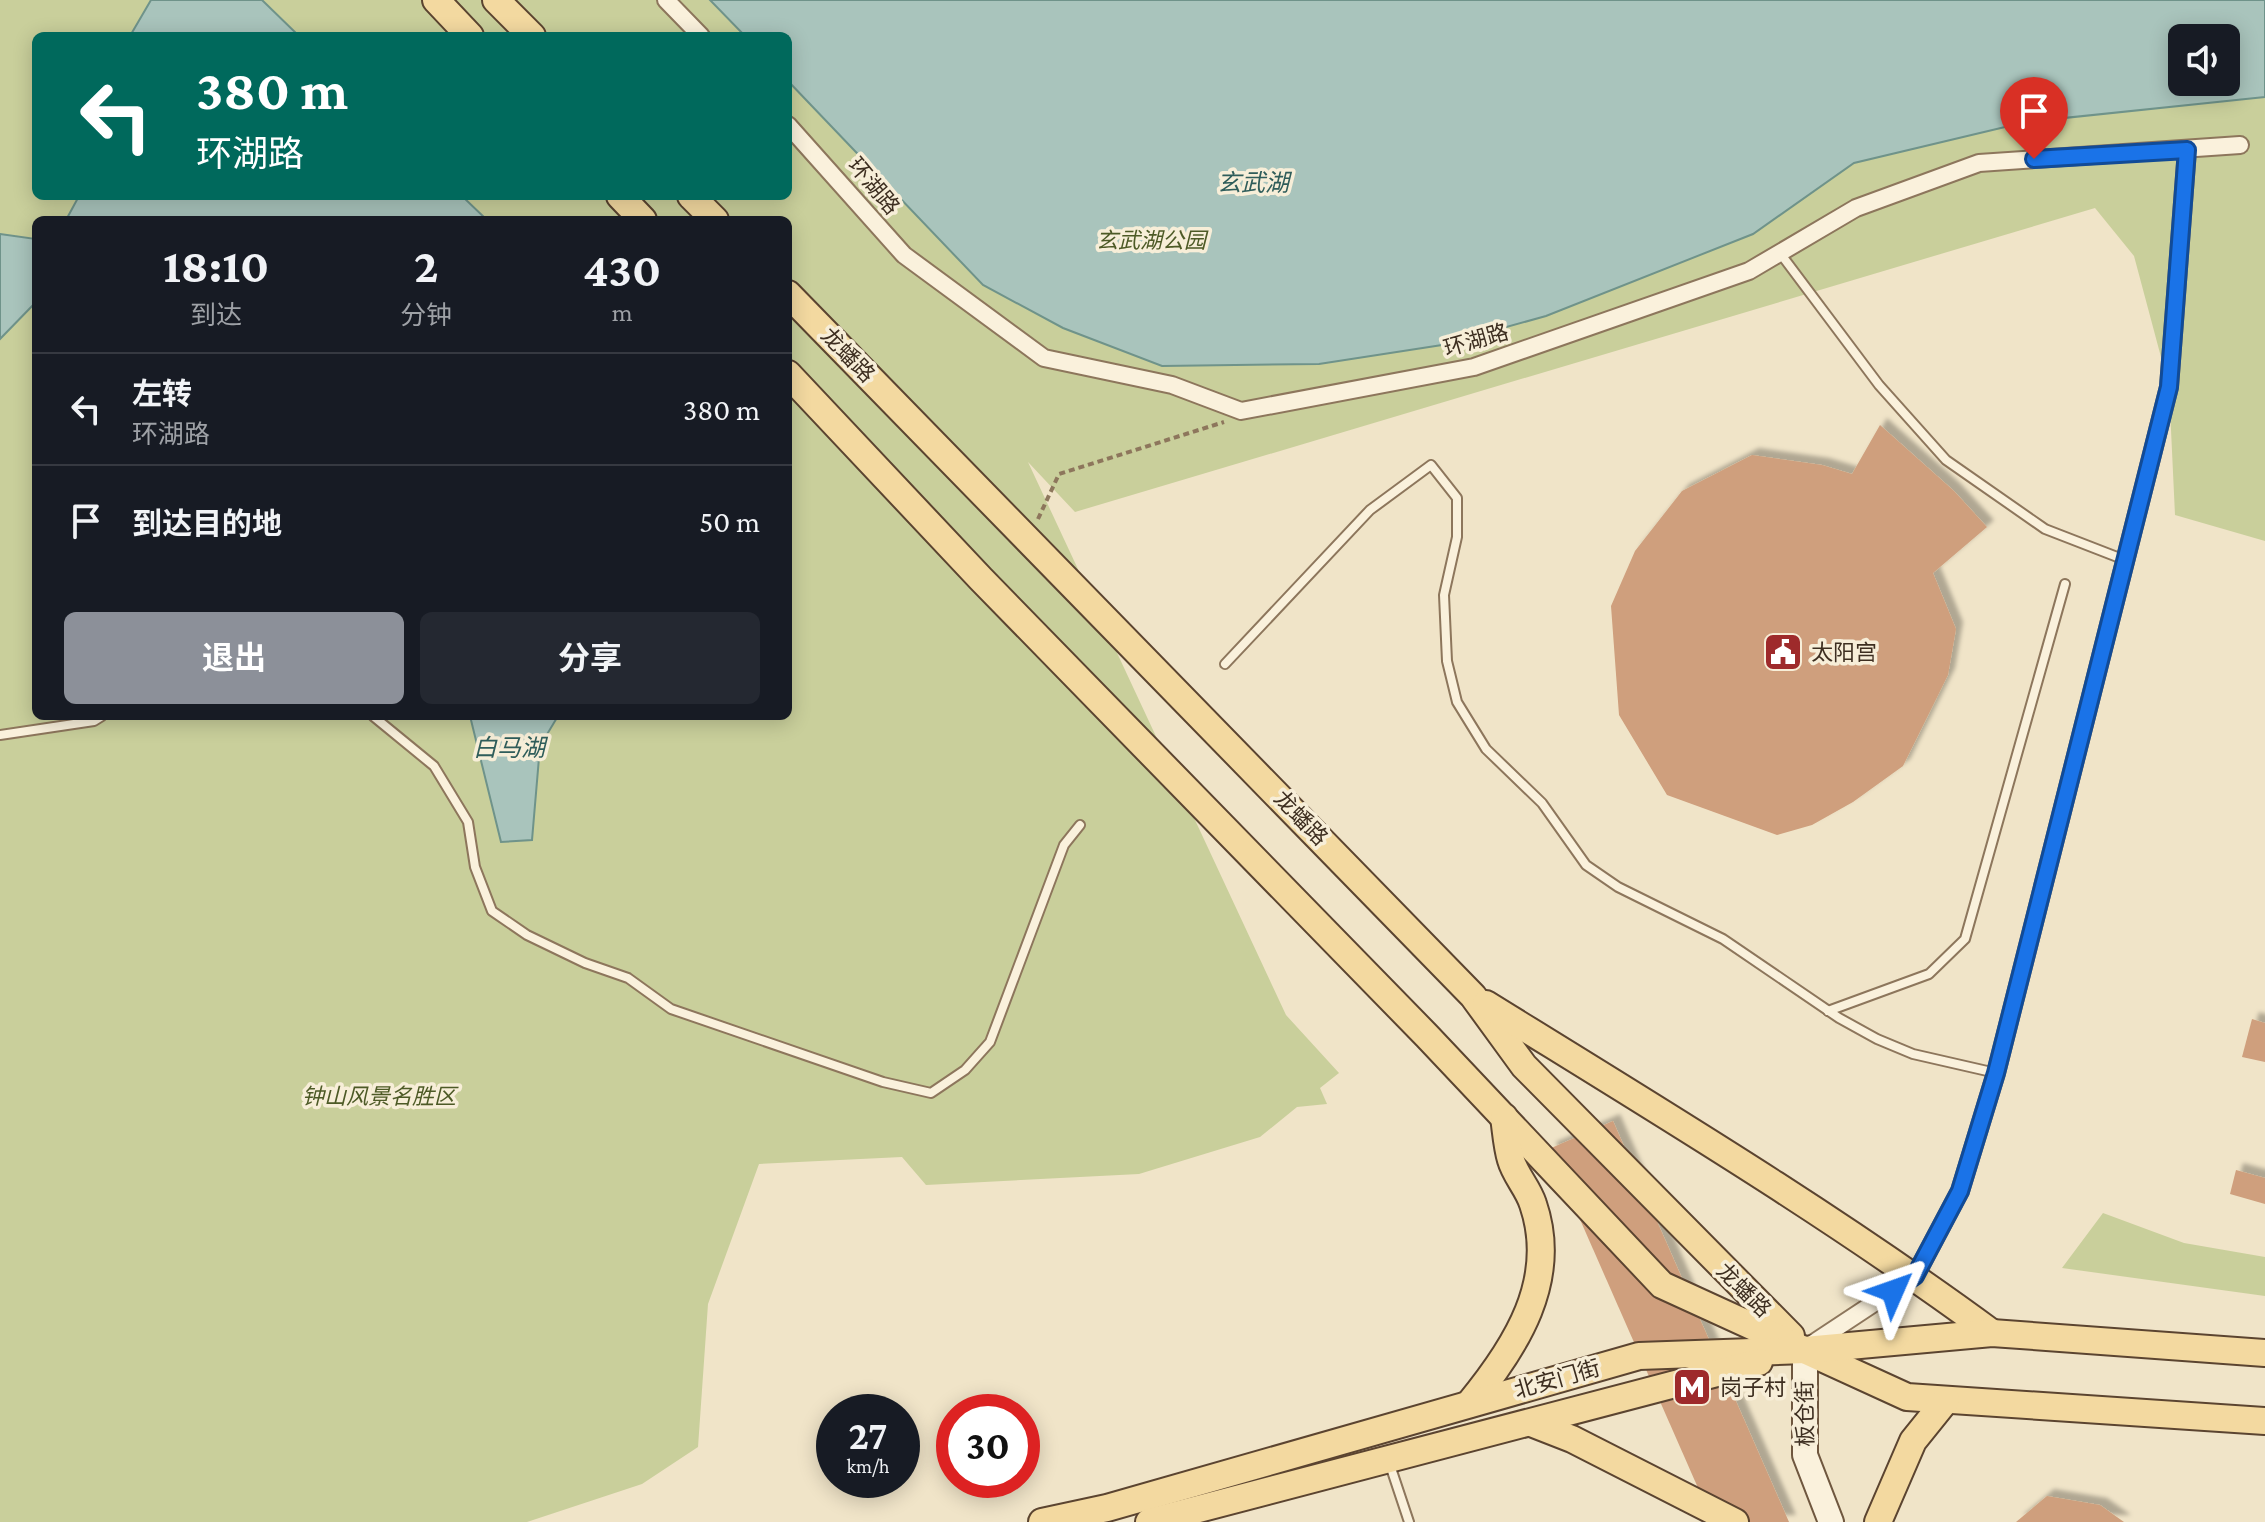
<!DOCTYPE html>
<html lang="zh">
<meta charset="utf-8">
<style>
:root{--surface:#171b24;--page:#242831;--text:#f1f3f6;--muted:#9ea1a6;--line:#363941;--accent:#8c9099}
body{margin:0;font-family:"Crimson Pro","Noto Sans SC",serif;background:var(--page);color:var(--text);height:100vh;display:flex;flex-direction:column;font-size:30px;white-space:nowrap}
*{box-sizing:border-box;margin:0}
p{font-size:26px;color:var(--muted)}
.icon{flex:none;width:44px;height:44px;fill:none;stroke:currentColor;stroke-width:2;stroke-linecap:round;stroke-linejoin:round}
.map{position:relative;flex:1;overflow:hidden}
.panel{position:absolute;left:32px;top:216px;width:760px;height:504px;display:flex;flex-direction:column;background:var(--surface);border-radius:12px;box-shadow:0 4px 20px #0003}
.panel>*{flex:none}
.hud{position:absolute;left:32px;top:32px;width:760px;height:168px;border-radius:12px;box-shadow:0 4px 20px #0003;background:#00695c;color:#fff;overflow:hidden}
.tools{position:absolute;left:2168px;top:24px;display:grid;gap:16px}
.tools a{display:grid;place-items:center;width:72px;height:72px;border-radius:12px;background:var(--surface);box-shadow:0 4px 20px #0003;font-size:40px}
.speed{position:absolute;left:816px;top:1394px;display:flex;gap:16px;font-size:40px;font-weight:700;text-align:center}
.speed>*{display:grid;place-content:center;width:104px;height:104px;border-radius:50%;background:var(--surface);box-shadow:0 4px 20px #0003;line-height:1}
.speed small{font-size:20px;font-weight:400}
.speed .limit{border:12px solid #d22;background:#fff;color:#111}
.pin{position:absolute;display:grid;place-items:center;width:68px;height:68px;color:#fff;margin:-82px -34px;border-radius:50% 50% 50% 0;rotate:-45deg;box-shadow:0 0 8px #0007}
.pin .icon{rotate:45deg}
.me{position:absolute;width:88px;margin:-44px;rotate:47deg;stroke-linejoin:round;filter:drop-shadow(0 0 6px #0008)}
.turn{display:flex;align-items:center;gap:28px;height:168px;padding:0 32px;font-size:36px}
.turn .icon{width:104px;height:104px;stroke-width:2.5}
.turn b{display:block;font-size:56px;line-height:68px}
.eta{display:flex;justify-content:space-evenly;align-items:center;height:136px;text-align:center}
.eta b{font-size:48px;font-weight:700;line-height:56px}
.primary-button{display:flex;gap:16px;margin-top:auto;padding:16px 32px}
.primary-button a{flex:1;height:92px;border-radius:12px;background:var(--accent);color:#fff;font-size:32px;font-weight:700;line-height:92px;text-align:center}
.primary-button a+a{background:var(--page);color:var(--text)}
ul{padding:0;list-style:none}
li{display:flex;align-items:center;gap:24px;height:112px;padding:0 32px;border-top:2px solid var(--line)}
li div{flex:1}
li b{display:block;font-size:30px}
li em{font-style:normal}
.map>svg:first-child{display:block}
</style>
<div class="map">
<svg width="2265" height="1522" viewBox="0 0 2265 1522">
<defs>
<filter id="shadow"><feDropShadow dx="7" dy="-7" stdDeviation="2" flood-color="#0004"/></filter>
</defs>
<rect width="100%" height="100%" fill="#f0e4c8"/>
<g fill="#c9cf9b" fill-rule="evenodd">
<path d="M0,0h2265v541l-90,-26 -6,-128 -35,-131 -39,-48 -1020,304 -47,-50 258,553 53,58 -19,15 7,16 -30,3 -37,30 -121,37 -213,11 -24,-28 -143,7 -51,140 -10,143 -56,37 -115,38h-527zM36,36h752v160h-752zM2182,38h44v44h-44zM36,220h752v496h-752z"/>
<path d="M2103,1213l81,30 81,14v39l-203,-28z"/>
</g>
<g fill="#a9c4bc" stroke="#6f938a" stroke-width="2" fill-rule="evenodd">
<path d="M151,0h111l37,36h-169z"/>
<path d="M710,0h1555v97l-239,25 -172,41 -101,71 -207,82 -104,29 -123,19 -157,2 -99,-38 -80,-43 -195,-204v-45h-43zM2182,38h44v44h-44z"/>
<path d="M79,196h383l25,24h-421z"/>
<path d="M0,234l36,5v63l-36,37z"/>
<path d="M470,716h88l-18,30 -8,94 -31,2z"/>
</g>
<g fill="#cf9f7d" filter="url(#shadow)">
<path d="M1880,425l74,66 33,36 -54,46 23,56 -8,46 -45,91 -50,36 -41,23 -35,10 -110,-40 -48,-80 -8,-109 24,-55 47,-60 70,-36 70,10 30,9z"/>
<path d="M2252,1019l13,4v39l-23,-5z"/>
<path d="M1613,1121l176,401h-76l-164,-373z"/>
<path d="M2236,1170l29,8v26l-35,-10z"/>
<path d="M2047,1496l53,9 24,17h-108z"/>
</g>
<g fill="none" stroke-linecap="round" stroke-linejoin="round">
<g stroke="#8d765c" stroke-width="12">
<g id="lane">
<path d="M1780,253l99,132 67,75 99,69 80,31"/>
<path d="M1225,664l145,-154 61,-45 26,33v39l-13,58 3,66 10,41 29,47 56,54 44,62 32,22 105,52 116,79 38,21 36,15 83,19"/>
<path d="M373,716l61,50 34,56 7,45 17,44 35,24 58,28 43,15 43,31 212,73 48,11 34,-23 25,-28 74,-197 16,-20"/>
<path d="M0,735l94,-14 8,-5"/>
<path d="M1828,1011l101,-37 36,-35 100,-355"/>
<path d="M1389,1462l20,60"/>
</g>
</g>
<g stroke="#8d765c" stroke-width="20">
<g id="street">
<path d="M666,0l35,36"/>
<path d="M788,125l116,130 140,103 128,27 69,26 233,-44 275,-96 107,-63 123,-45 261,-18"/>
<path d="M1809,1346l106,-70 45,-85 36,-118 173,-686 18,-237"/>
</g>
</g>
<g stroke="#6f573f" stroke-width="28">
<path id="secondary" d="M1805,1350v105l26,67"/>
</g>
<g stroke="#5b4430" stroke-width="30">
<g id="primary">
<path d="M436,0l34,36"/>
<path d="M496,0l36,36"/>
<path d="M620,196l23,24"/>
<path d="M691,196l24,24"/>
<path d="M788,294l685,702 51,70 267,270"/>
<path d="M788,374l193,205 446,457 235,249 245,112 358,24"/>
<path d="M1486,1004c171,106 344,210 506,329"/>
<path d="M1469,1404c47,-57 90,-124 64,-200 -5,-16 -18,-29 -22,-44 -4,-13 -5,-29 -7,-43"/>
<path d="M1531,1423l41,16 163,83"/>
<path d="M1042,1522l65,-14 532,-152 166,-6 187,-17 273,20"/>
<path d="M1149,1522l610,-160"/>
<path d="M1878,1522l35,-81 33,-41"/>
</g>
</g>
<path stroke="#8d765c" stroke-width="4" stroke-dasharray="6 4" stroke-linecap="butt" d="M1038,519l21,-45 165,-52"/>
<use href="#lane" stroke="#faf1dc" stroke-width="8"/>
<use href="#street" stroke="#faf1dc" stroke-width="16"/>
<use href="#secondary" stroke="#faf1dc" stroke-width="24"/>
<use href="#primary" stroke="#f3d9a0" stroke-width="26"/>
</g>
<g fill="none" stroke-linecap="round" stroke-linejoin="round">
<g stroke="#114b97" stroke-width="20">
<path id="route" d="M1893,1291l22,-15 45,-85 36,-118 173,-686 18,-237 -153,9"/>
</g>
<use href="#route" stroke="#1a73e8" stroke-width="14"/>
</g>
<defs>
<g id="civic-square" transform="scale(2)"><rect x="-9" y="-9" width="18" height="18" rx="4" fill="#9e2a2b" stroke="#f7eed8"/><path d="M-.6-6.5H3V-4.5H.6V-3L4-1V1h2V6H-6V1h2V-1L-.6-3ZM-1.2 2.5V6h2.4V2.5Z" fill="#fff"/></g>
<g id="metro-square" transform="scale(2)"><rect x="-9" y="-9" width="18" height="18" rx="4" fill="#9e2a2b" stroke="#f7eed8"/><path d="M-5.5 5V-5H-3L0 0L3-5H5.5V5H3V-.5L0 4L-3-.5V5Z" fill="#fff"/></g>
</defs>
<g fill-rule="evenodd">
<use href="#civic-square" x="1783" y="652"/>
<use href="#metro-square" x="1692" y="1387"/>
</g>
<g text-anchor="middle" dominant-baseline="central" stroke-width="7" stroke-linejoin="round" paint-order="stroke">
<g font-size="22" fill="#3d2e20" stroke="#f7eed8">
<text transform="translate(874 186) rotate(50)">环湖路</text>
<text transform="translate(1476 340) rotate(-16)">环湖路</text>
<text transform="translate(848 355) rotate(46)">龙蟠路</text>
<text transform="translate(1301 818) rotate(46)">龙蟠路</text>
<text transform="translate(1744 1290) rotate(45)">龙蟠路</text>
<text transform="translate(1557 1379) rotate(-16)">北安门街</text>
<text transform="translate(1805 1414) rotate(-91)">板仓街</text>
</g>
<g font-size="22" font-style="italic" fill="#4d5a26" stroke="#f7eed8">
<text x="1151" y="240">玄武湖公园</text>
<text x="379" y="1096">钟山风景名胜区</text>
</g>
<g font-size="22" fill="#3d2e20" stroke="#f7eed8" text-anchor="start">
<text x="1811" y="652">太阳宫</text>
<text x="1720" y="1387">岗子村</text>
</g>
<g font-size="24" font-style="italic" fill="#2f5d5a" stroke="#f7eed8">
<text x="1253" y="182">玄武湖</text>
<text x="509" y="747">白马湖</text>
</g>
</g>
</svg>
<div class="tools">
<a><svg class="icon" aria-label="sound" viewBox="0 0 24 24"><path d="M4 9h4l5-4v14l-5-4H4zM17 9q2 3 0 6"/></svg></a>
</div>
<div class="speed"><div>27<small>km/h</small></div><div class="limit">30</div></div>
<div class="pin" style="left:2034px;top:159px;background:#d93025"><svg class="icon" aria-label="arrive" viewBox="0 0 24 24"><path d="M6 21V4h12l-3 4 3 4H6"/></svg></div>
<svg class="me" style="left:1893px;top:1291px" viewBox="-20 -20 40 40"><path d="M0-17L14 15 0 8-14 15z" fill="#1a73e8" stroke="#fff" stroke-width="4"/></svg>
<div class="hud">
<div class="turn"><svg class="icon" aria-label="left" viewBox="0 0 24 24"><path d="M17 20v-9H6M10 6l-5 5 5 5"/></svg><div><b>380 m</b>环湖路</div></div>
</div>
<section class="panel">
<div class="eta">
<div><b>18:10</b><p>到达</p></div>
<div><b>2</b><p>分钟</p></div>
<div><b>430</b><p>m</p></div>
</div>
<ul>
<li><svg class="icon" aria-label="left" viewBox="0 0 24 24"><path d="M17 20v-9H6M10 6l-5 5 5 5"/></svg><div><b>左转</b><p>环湖路</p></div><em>380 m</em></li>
<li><svg class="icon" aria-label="arrive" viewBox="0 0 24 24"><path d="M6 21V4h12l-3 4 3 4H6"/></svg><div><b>到达目的地</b></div><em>50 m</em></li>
</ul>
<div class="primary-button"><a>退出</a><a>分享</a></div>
</section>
</div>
